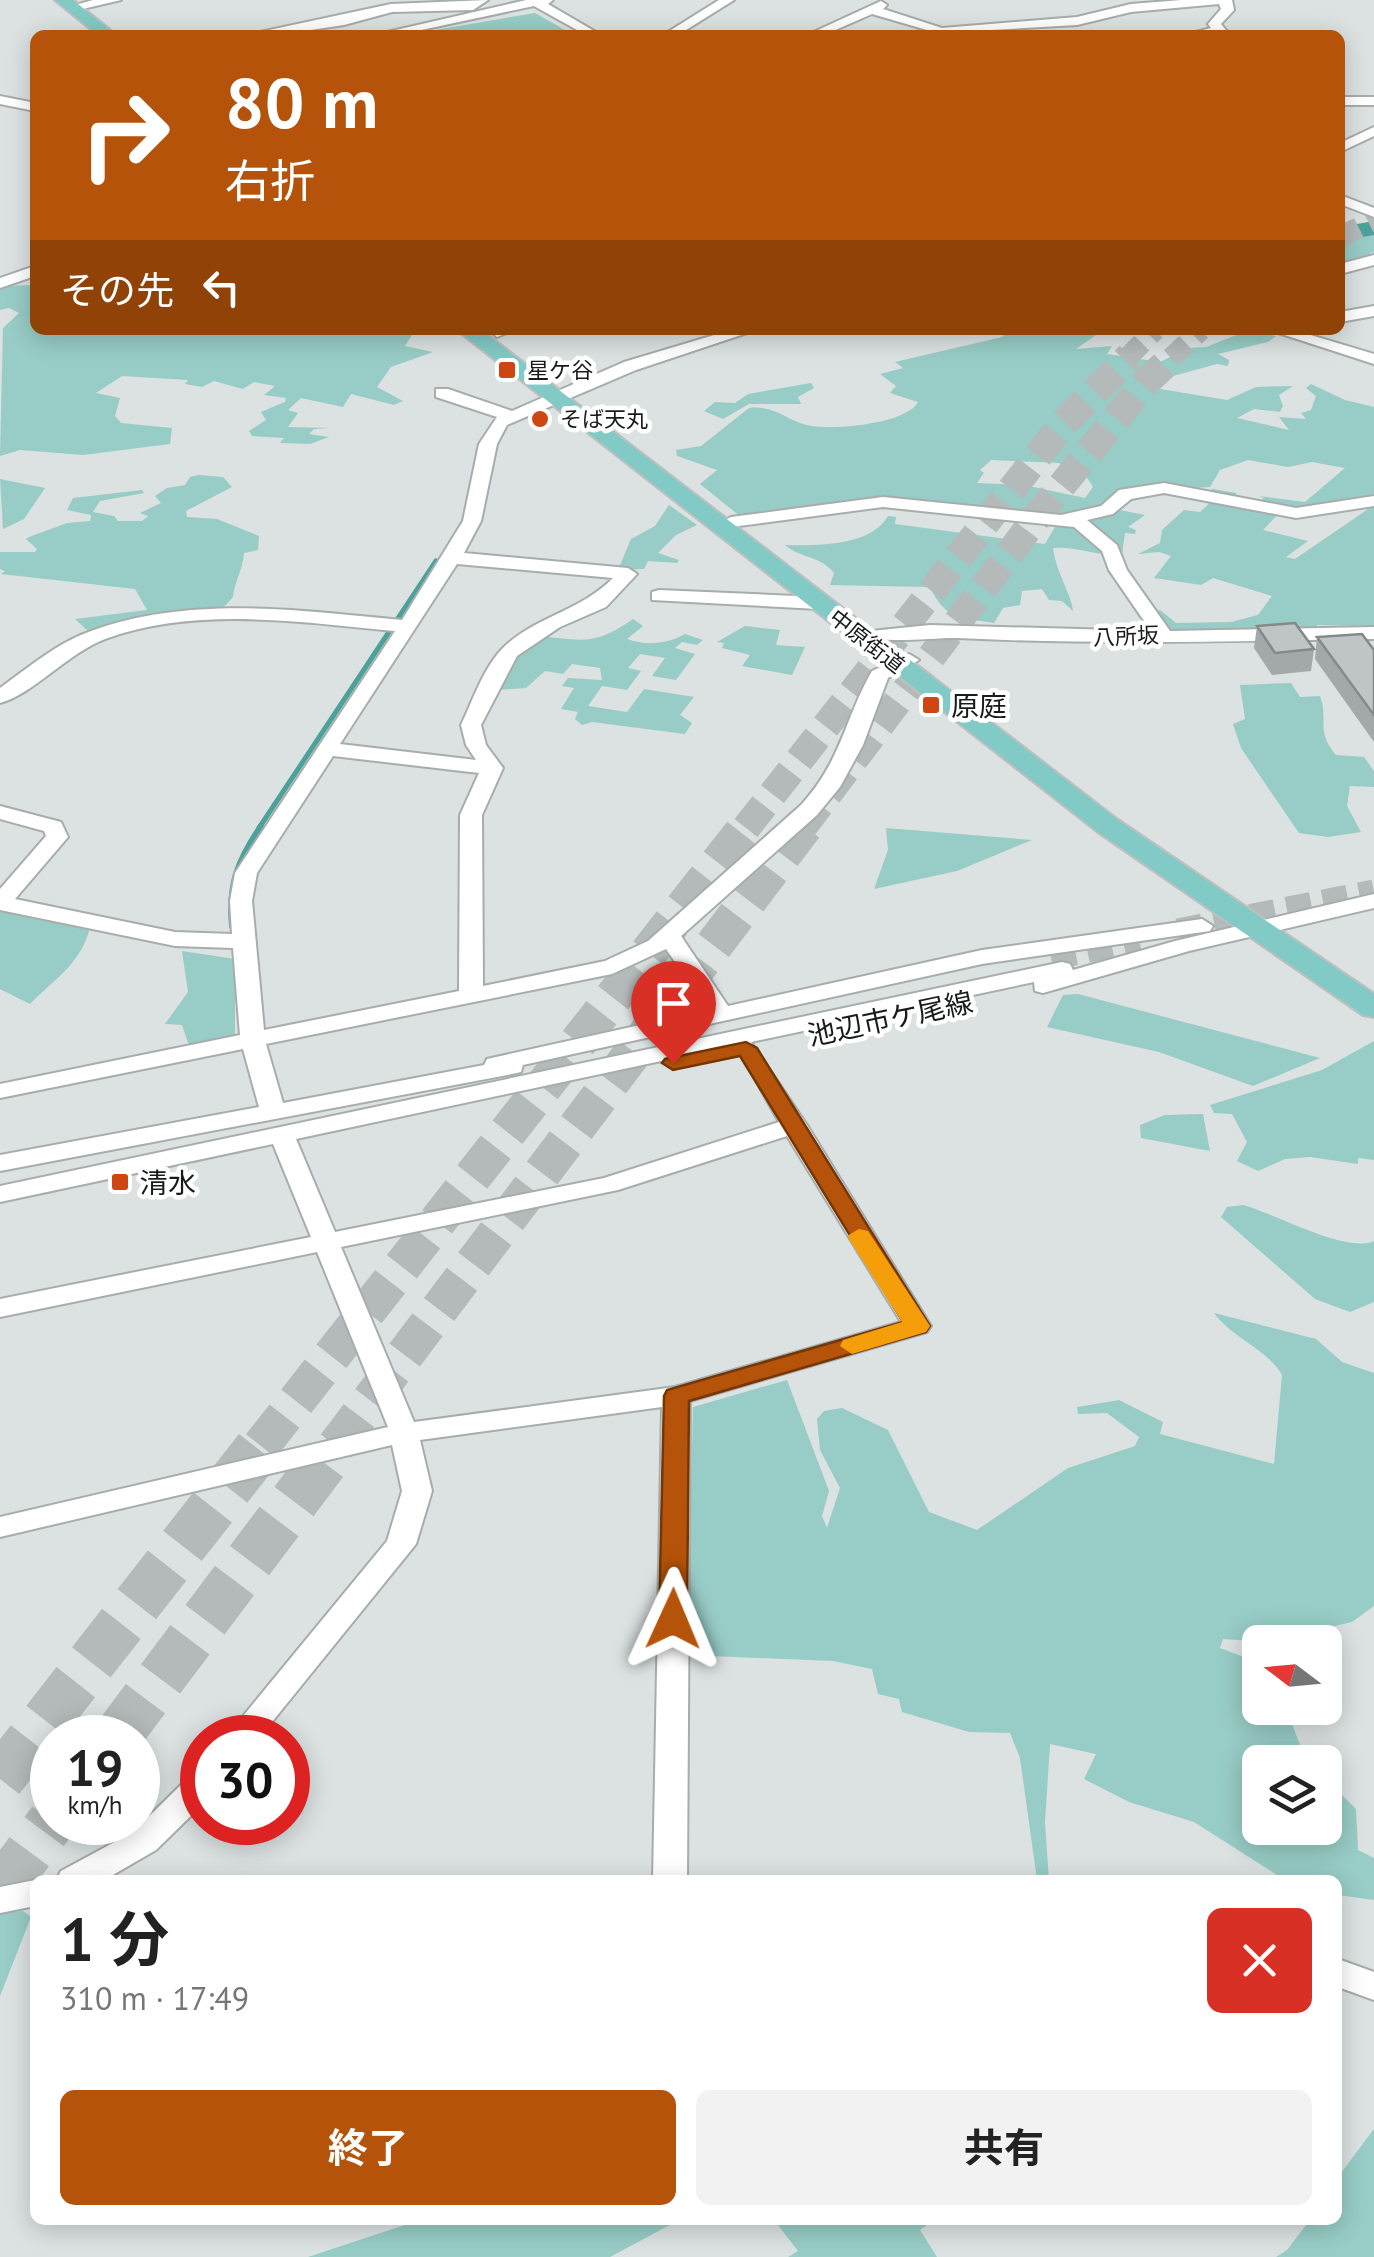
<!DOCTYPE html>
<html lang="ja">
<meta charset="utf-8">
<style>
:root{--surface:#fff;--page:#f2f2f2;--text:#222;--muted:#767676;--accent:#b45309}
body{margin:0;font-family:"PT Sans","Noto Sans JP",sans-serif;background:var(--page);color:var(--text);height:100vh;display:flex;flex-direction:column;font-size:38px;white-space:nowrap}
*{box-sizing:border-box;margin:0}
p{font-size:32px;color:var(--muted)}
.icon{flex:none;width:55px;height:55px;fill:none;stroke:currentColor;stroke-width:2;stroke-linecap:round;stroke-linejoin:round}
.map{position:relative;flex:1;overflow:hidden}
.side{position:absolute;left:30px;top:1875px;width:1312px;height:350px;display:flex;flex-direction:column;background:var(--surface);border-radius:15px;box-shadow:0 5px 25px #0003}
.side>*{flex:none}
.hud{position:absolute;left:30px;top:30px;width:1315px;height:305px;border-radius:15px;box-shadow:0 5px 25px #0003;background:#b45309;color:#fff;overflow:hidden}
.needle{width:65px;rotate:286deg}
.controls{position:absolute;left:1242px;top:1625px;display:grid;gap:20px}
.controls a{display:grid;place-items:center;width:100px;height:100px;border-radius:15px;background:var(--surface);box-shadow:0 5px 25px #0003;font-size:50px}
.speed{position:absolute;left:30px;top:1715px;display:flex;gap:20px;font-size:50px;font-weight:700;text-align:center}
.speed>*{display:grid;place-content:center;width:130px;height:130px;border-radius:50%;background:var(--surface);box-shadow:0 5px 25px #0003;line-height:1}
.speed small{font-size:25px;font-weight:400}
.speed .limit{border:15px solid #d22;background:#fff;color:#111}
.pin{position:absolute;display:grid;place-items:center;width:85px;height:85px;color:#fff;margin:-102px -42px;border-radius:50% 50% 50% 0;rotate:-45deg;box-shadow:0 0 10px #0007}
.pin .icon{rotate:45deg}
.me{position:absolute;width:110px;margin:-55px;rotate:1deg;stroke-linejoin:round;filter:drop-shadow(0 0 8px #0008)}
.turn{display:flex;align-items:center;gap:35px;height:210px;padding:0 30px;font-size:45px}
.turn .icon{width:130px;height:130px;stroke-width:2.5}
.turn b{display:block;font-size:70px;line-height:85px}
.then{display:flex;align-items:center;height:95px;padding:0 30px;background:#0003;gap:20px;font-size:38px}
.round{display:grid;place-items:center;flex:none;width:105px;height:105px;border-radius:15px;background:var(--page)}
.overview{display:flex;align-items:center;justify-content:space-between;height:170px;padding:0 30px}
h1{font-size:60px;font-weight:700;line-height:75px}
.button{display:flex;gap:20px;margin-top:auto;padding:20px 30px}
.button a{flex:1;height:115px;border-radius:15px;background:var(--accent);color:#fff;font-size:40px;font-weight:700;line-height:115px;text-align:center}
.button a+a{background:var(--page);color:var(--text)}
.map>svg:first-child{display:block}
</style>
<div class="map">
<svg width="1374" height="2257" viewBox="0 0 1374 2257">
<rect width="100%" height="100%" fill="#dbe2e1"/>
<g fill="#98ccc6" fill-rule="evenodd">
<path d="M535,13l39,22h-168z"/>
<path d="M1374,228v24l-4,1 4,5 -34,10v-33z"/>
<path d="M35,285v45h380l-10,16 28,6 -42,15 -14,20 26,14 -9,4 -43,-11 -8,13 -42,-9 -13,12 10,3 -10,14 42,1 -16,1 -5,5 20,3 -19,7 -30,-1 4,-5 -32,-2 -3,-5 17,-11 -5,-8 24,-10 1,-4 -22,-3 11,-9 -21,-4 -11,7 -29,-8 -12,6 -17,-3 3,-4 -66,-4 -26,17 24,5 -5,18 6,7 51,5 -2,16 -87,11 -63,-5 -20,6 3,-128 16,-15 -10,-5 -9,2v-24z"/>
<path d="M1008,330h86l2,5 -20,14 36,-3 -5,8 53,8 28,-14 18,-1 43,-17 27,6 -8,6 -50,12 11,6 -1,6 -11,-2 -62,17 -1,7 73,12 29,-13 37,-1 -14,9 4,11 -3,6 -26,-3 -17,9 52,12 -10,-13 27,2 -5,-6 10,-3 5,-14 -10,-8 5,-4 34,16 29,7v92l-65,13 -49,-11 4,-3 -5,-2 46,6 40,-34 -33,-6 -24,5 -40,-7 -28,10 -10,17 -61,4 -40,17 36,7 -17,12 8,3 -1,4 -10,-1 -3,22c-24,2 -44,-9 -69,-7 3,25 19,47 20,63l-11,-10 -13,-1 -7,-11 -20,2 -2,14 -17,3 -9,15c-32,-5 -50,-4 -64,-36l-100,-2 4,-12c-14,-18 -33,-14 -49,-28 31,1 87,1 103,-29l8,1 -1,7 150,20 13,-22 -138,-22 -111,7 -68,10 -41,-33 17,-14 -40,-14 -1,-6 25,-4 48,-38c25,-3 37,12 58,17 24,6 100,-1 111,-23l-28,-9 6,-7 -16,-12 23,-6 -8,-6 107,-25zM991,460l68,3 27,13 7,11 -8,11 -61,-13 -47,-2 7,-10 -4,-3z"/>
<path d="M811,383l3,5 -16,9 3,7h-52l-26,15 -19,-8 11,-9 20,1 13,-9z"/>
<path d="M199,475l24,2 9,10 -46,24 1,6 30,2 42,17 -1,14 -14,3c-1,16 -9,27 -11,44l-10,11 -134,24 -14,-13 72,-9 -12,-21 -134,-15 4,-3 -5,-2v-17h35l2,-3 -11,-10 3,-2 38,-14 23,-2 1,-6 -24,-5 6,-12 69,-8 2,3 -44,8 -7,11 21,4 4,5h24l6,-5 -8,-3 21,-10 -6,-7 12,-8 18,-3 5,-8z"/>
<path d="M0,479l45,9 -21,31 -21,10z"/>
<path d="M1213,489l23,4 1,4 43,15 -17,18 45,11 -22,16 9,2 79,-54v121l-57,-1 -1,6 -142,8 -22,-26 8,-3 16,13 55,-1 27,-7 14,-19 -59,-18 -12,7 -47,-7 17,-22 -12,-4 -21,2 22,-11 2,-13 22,-20 16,2 15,-14 -13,-4z"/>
<path d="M669,505l28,20 -21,10 -18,18 21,7 -2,3 -29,-2 -4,8 -26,1 13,-31 24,-13z"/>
<path d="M633,619l10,7 -16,13c19,7 41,5 58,-5l18,6 -6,5 -15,-3 -7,6 20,6 -19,26 -24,-4 13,-18 -25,-4 -12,14 13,3 -14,19 -25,-4 -14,20 39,6 17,-23 50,8 -14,18 12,8 -7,11 -93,-12 -10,3 -7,-6 3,-7 -17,-3 13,-21 -12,-2 6,-8 34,2 -2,-12 -28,-4 -9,10 -18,-3 -19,17 -29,2 22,-38 22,-16c43,5 55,9 92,-17z"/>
<path d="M745,626l35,4 -4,15 29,2 -13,28 -50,-9 8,-11 -28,-7 2,-5 -7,-1z"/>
<path d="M1291,683l9,14 20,-1c9,25 -5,34 16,59l28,2 10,14v16l-24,-1 -3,20 14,26 -33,5 -29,-4 -58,-85 -8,-24 12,-5 -5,-34z"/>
<path d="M886,828l146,12 -75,31 -83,18 14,-39z"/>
<path d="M8,910l82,17c-8,36 -36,52 -60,77l-30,-15v-78z"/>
<path d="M182,951l53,8v75l-45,14 -8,-23 -17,-1 23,-32z"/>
<path d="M1078,994l242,64 -67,28 -94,-34 -112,-25 16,-32z"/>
<path d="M1374,1041v119l-16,-2v6l-48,-7 -25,2 -27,12 -21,-10 10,-19 -15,-28 -18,-1 -4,-8 112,-35z"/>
<path d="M1203,1114l7,37 -69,-13 -1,-13 25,-10z"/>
<path d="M1243,1205c31,8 103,49 131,36v61l-24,10 -35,-13 -94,-82 6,-10z"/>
<path d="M1214,1313l102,26 26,23 32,11v233l-22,16 -86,20 -43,-3 -3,9 40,15v45h26l17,45 8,9h-51v66h65v-50l31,31 2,41 16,8v42l-36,-5v-15h-53l-91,-58 -65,-20 -45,-23 12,-25 -46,-10 -5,79 4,57h-12l-17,-122 -10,-25 -41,-1 -67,-20 -3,-13 -21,-5 -6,-25 -39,-8 -146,-6 6,-248 94,-27 42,111 -7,25 5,12 13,-40 -20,-38 -3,-31 7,-8 18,-3 46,22 41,82 48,18 91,-62 67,-22 4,-9 -32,-24 -29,1 -1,-7 42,-7 44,22 -3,12 114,30 8,-89c-16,-27 -50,-37 -68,-62z"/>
<path d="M23,1911l8,6 -31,79v-83z"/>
<path d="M1374,2129v128h-98l11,-7 23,-30h28v-43z"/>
<path d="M420,2220h259l-69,37h-302z"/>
<path d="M774,2220h160l-14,10 17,27h-149l10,-6z"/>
</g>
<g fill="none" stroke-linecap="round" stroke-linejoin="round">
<path stroke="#4ca29b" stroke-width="5" d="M259,828l177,-267"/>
<path stroke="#4ca29b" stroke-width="6" d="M232,926c-4,-42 6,-66 29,-100"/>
<path fill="#4ca29b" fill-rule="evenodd" d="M1374,221v14l-34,6v-14z"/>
<g stroke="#b4bab9" stroke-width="25" stroke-dasharray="25 12" stroke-linecap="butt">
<path d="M1178,931l196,-39"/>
<path d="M1051,958l88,-19"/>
</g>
<g stroke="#b4bab9" stroke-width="21" stroke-dasharray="21 11" stroke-linecap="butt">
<path d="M1340,237l34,-17"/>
<path d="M1127,358l28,-28"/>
<path d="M1171,358l30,-28"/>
</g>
<g stroke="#b4bab9" stroke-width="29" stroke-dasharray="29 14" stroke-linecap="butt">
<path d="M746,828l317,-404 67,-68"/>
<path d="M802,828l244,-323 100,-123 28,-26"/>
</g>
<g stroke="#b4bab9" stroke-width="38" stroke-dasharray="38 19" stroke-linecap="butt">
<path d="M261,1446l487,-620"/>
<path d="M336,1446l468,-620"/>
</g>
<g stroke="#b4bab9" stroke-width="49" stroke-dasharray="49 25" stroke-linecap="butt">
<path d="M116,1738l222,-295"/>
<path d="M0,1779l263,-336"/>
<path d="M0,1891l52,-70"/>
</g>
<g stroke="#a7adac" stroke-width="4">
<g id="minor">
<path d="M93,0h28l-47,11 -6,-4z"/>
<path d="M488,0l-15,10 -81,2 -48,13 -67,10h-31l145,-31z"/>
<path d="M526,0h27l-5,4 53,31h-15l-52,-29 -136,29h-24z"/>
<path d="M719,0h15l-56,35h-15z"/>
<path d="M1181,0h51l2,10 -13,14 9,11h-46l27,-7 -3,-4 13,-15 -2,-5 -88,8 -54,13 -174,10 24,-5 -55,-16 -48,21h-17l74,-34 6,4 -4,4 59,19 135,-11 54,-13z"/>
<path d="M0,96l35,7v8l-35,-7z"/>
<rect x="1340" y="97" width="34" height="8"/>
<path d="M1374,127v9l-34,16v-9z"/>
<path d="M1340,195l34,13v9l-34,-13z"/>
<path d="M1374,255v10l-34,9v-10z"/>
<path d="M35,266v10l-35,12v-10z"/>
<path d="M1374,306v10l-34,6v-10z"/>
<path d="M490,330h24l-17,7z"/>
<path d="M731,330h25l-120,40 -129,55 -10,19 -16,77 -17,32 164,15 9,6 -31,33 -46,20 -43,29 -36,69 5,20 17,23 -21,47 1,171 122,-25 43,-20 153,-136c41,-45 43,-85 71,-134l37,-17 10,6 -31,18 -25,67 -23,42 -23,28 -136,121 47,70 254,-56 220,-31 11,7 -3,5 -228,33 -459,101 -2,7 -9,2 -512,97v-16l259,-48 -16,-58 -243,49v-14l240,-49 -7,-87 -58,-2 -175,-36v-21l46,-53 -2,-5 -44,-12v-13l61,16 7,15 -53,62 160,33 57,2 -2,-33 5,-28 160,-242c-95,-9 -199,-25 -290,8 -37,14 -73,56 -105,64v-15c29,-21 57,-45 91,-57 99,-36 208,-21 311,-11l61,-99 16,-77 18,-27 -61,-20v-8h12l64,22 112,-49zM457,564l156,14c-33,34 -80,39 -111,71 -19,20 -29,51 -41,76l5,20 10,15 -136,-16zM333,756l146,17 -19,42 -1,176 -195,39 -12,-129 5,-28zM666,949l42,61 -212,47 -9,2 -3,6 -201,38 -17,-59 346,-70z"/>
<path d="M1269,330h25l80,24v10z"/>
<path d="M1164,483l132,25 78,-12v10l-78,12 -132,-25 -33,6 -18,15 -26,6 30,25 10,25 43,61 204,-4v12c-139,2 -277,6 -416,-1 -20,-1 -78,7 -90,-3l3,-4 59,-6 221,6 -42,-61 -7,-19 -28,-24 -191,-20 -152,20 -9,-5 9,-5 152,-20 178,18 40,-9 18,-16z"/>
<path d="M659,590l159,7 10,6 -10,6 -166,-9v-8z"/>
<path d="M1374,894v14l-185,43 -146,42 -8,-2 -1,-9 -283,60 56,83 124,201 -4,6 -237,69 -3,479h-34l9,-473 -242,33 12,51 -16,53 -157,194h-34l162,-197 15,-50 -10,-46 -392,92v-20l388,-90 -71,-175 -317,65v-18l311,-62 -38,-93 -273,58v-16l1062,-224 8,2 3,6 102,-29zM736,1045l43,77 -175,56 -269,54 -39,-93zM787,1136l114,186 -226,65 -261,35 -73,-175 277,-57z"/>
<path d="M202,1772v33l-46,45 -50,29 -50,1 5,-9 72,-39 58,-57z"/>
<path d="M35,1880v26l-35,7v-26z"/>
<path d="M1338,1959l36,13v28l-36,-13z"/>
</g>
</g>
<g stroke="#bfbfbf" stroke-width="4">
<g id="major">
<path d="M55,0h18l43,35h-18z"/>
<path d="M457,330h24l637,490 256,174v23l-11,-2 -265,-183z"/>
</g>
</g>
<use href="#minor" fill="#fff" fill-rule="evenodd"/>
<use href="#major" fill="#82cac5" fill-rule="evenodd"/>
</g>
<g fill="#a3a9a9">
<path d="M1257,626l57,23 -3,22 -39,4 -18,-27z"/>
<path d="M1317,637l57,13v92l-59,-83z"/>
</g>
<g fill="#bec5c4" stroke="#858a89" stroke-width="2.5">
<path d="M1295,623l19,26 -39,4 -18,-27z"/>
<path d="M1362,634l12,16v65l-57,-78z"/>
</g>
<path fill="#b45309" stroke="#753606" stroke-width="2.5" d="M746,1042l11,6 173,278 -4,6 -237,69 -2,218 -14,10 -14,-10 5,-223 3,-6 236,-68 -163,-266 -67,14 -11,-7 3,-4z"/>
<path fill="#f59e0b" d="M859,1229l9,2 62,95 -4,6 -74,22 -12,-8 3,-6 59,-18 -55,-86z"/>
<g fill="#ce4712" stroke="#fff" stroke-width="4">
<rect x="497" y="360" width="20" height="20" rx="5"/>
<circle cx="540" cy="419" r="10"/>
<rect x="921" y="695" width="20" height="20" rx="5"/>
<rect x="110" y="1172" width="20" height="20" rx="5"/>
</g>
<g text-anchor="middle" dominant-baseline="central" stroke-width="9" stroke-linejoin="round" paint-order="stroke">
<g font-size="22" fill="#191b1b" stroke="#fff" text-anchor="start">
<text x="527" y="370">星ケ谷</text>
<text x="560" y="419">そば天丸</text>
</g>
<g font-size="22" fill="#191b1b" stroke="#fff">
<text transform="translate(1126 636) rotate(-2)">八所坂</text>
<text transform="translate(867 641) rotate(38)">中原街道</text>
</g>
<g font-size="28" fill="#191b1b" stroke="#fff" text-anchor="start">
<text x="951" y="705">原庭</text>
<text x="140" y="1182">清水</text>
</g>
<g font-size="28" fill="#191b1b" stroke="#fff">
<text transform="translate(890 1018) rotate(-12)">池辺市ケ尾線</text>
</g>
</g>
</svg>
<div class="controls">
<a><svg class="needle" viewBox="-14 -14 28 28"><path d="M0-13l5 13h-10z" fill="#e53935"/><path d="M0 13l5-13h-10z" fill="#767676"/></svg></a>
<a><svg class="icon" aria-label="layers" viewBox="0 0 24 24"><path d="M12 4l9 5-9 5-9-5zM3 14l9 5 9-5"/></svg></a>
</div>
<div class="speed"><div>19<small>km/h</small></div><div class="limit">30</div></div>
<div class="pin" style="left:673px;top:1063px;background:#d93025"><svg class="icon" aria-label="arrive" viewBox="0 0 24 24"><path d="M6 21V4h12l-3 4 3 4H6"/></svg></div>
<svg class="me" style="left:673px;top:1619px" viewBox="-20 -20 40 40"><path d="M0-17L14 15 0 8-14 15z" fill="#b45309" stroke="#fff" stroke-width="4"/></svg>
<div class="hud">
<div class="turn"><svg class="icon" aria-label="right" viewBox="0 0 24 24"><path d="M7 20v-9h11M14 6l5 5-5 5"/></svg><div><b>80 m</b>右折</div></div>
<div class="then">その先<svg class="icon" aria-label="left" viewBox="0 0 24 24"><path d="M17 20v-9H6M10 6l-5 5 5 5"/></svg></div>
</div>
<section class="side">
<div class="overview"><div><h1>1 分</h1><p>310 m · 17:49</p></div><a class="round" style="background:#d93025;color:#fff"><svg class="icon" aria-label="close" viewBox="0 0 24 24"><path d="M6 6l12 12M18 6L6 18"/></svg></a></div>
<div class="button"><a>終了</a><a>共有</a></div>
</section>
</div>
